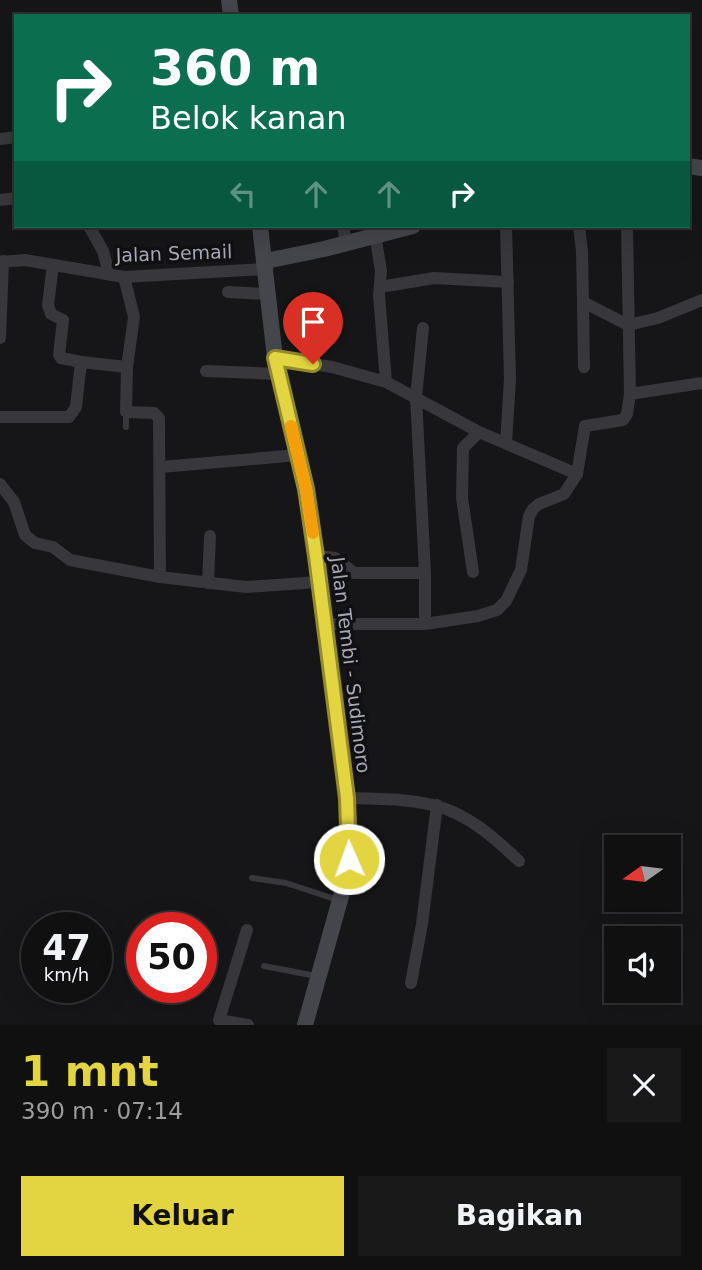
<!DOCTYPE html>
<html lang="id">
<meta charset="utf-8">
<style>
:root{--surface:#101011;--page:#19191a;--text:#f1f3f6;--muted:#9c9d9f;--line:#303031;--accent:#e3d442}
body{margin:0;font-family:"DejaVu Sans",sans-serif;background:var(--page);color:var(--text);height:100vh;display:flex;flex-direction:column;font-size:26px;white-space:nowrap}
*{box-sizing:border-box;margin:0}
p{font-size:23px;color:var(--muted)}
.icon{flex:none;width:38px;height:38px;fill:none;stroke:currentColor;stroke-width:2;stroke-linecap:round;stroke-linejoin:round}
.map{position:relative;height:1025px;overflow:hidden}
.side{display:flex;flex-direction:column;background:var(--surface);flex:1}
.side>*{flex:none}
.top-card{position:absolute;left:14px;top:14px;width:676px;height:214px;border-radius:0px;box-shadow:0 7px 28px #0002,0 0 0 2px var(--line);background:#0b6e4f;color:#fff;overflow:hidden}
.needle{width:46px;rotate:256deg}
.tools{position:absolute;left:604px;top:835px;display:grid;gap:14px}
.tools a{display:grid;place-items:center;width:77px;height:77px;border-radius:0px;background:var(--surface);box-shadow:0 7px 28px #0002,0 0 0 2px var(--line);font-size:35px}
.speed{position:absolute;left:21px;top:912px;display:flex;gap:14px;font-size:35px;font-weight:700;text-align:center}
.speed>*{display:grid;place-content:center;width:91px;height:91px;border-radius:50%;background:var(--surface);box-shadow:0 7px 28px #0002,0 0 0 2px var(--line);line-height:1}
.speed small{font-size:18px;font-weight:400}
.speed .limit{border:10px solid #d22;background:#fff;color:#111}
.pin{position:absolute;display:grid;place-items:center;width:60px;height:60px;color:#fff;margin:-72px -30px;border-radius:50% 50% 50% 0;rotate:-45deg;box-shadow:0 0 7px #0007}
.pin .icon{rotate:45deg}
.me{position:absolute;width:77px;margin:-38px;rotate:358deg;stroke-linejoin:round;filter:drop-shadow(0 0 5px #0008)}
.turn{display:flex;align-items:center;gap:24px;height:147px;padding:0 21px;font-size:32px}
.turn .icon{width:91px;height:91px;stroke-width:2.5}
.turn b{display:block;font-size:49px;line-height:60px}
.lanes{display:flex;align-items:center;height:66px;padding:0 21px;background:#0003;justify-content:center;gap:35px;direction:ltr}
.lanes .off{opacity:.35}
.round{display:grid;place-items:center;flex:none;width:74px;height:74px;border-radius:0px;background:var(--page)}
.overview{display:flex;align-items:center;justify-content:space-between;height:119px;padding:0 21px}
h1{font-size:42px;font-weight:700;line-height:52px;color:var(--accent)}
.primary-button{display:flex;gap:14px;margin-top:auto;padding:14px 21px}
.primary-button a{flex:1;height:80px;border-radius:0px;background:var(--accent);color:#111;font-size:28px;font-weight:700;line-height:80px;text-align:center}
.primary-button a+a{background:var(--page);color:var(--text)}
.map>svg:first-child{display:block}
</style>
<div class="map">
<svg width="702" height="1025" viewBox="0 0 702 1025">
<rect width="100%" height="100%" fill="#161517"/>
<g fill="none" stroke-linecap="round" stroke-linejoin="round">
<g stroke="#37373c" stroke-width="6">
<path d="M126,427v-15"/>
<path d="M252,878l34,5 52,17"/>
<path d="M264,966l52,10"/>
</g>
<g stroke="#37373c" stroke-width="12">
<path d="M0,139l16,-2"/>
<path d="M0,200l16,-2"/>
<path d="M89,226l14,25 6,23"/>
<path d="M343,226l3,16"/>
<path d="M579,226l3,25 1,51 45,23 30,-7 44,-18"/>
<path d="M375,234l6,37 -2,24 7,87"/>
<path d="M0,262l25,-2 99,17 143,-8"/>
<path d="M53,265l-5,40 3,9 12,6 -4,35 2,3 20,4"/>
<path d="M124,277l10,40 -7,50 -1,45 28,1 5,5 1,159"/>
<path d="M380,287l54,-9 74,4"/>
<path d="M228,292l40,2"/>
<path d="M583,302l1,65"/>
<path d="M423,328l-7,69 9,176v51"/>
<path d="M0,338l3,-77"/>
<path d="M275,358l57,9 54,15 93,50 98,42"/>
<path d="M206,371l72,3"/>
<path d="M630,394l72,-11"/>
<path d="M0,417h69l7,-10 5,-45 46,5"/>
<path d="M506,443l4,-64 -4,-153"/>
<path d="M161,467l137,-12"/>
<path d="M0,484l14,18 11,33 10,8 18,4 17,13 90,17 86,10 73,-5"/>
<path d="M316,556l19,2 19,15h71"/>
<path d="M473,572l-11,-74 1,-50 16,-16"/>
<path d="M208,583l2,-47"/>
<path d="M325,624h100l53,-8 19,-6 9,-9 15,-31 8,-54 4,-7 6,-5 25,-10 13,-20 8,-48 38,-6 4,-6 3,-20 -3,-168"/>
<path d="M347,798c86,2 108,2 172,63"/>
<path d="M247,930l-28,90 29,5"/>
<path d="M411,983l11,-59 15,-119"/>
</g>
<g stroke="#45454c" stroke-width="16">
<path d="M229,0l2,16"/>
<path d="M688,166l14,2"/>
<path d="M260,226l15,132 31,131 10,67 31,242 3,43 -5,41 -40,143"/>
<path d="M266,261l58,-12 89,-23"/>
</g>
</g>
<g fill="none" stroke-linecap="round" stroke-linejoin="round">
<g stroke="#948a2b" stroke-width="18">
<path id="route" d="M313,364l-38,-6 31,131 10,67 31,242 2,61"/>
</g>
<use href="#route" stroke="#e3d442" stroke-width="12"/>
<path stroke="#f59e0b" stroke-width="12" d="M291,426l15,63 7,44"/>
</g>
<g text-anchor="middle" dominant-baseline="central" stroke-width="7" stroke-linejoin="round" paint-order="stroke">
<g font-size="19" fill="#a8a9b6" stroke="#111012">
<text transform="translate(174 253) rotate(-2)">Jalan Semail</text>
<text transform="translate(351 665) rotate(83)">Jalan Tembi - Sudimoro</text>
</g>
</g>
</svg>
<div class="tools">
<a><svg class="needle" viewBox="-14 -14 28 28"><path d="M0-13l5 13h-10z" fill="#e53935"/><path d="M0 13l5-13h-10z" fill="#9c9d9f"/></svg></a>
<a><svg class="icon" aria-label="sound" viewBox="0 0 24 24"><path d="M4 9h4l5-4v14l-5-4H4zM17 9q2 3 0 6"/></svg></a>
</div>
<div class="speed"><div>47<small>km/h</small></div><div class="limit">50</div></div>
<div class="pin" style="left:313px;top:364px;background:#d93025"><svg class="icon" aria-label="arrive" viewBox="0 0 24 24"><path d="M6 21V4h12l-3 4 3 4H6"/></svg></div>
<svg class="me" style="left:349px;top:859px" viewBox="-20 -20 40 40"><circle r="17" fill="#e3d442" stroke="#fff" stroke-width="3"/><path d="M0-11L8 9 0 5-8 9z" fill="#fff"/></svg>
<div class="top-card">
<div class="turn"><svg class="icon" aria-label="right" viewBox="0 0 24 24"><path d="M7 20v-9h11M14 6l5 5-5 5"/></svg><div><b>360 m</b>Belok kanan</div></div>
<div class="lanes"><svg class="icon off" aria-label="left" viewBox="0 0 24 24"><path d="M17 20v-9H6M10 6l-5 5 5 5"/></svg><svg class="icon off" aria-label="ahead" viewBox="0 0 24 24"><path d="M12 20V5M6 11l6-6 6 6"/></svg><svg class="icon off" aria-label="ahead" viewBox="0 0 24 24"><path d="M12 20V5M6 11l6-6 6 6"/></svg><svg class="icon" aria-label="right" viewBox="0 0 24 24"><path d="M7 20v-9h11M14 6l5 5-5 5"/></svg></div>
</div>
</div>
<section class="side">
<div class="overview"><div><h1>1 mnt</h1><p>390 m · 07:14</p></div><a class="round"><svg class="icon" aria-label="close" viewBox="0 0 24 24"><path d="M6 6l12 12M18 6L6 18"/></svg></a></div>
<div class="primary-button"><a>Keluar</a><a>Bagikan</a></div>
</section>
